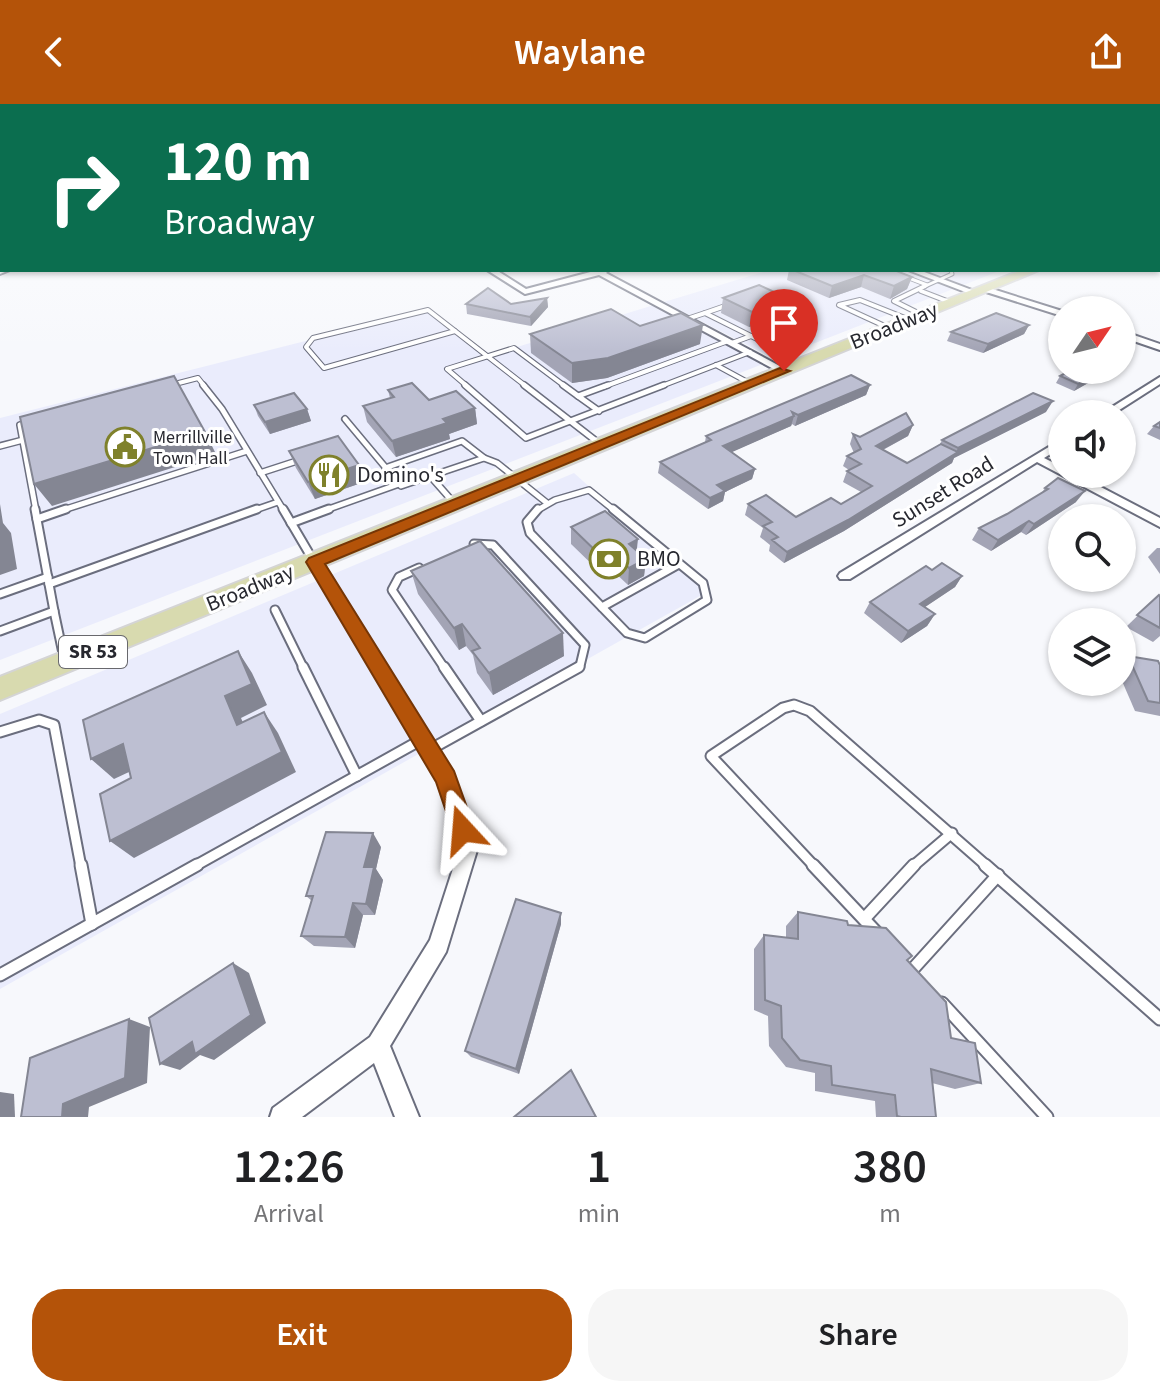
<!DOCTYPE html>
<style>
:root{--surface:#fff;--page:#f6f6f6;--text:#202124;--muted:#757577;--accent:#b45309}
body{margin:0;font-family:"Source Sans 3",sans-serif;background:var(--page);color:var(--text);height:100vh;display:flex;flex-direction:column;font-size:30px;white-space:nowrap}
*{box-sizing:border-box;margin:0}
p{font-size:26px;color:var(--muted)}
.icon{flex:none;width:44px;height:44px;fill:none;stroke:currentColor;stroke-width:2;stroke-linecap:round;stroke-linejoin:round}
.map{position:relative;height:1013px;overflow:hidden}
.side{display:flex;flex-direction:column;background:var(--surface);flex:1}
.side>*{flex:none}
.banner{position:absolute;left:0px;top:0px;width:1160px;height:168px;box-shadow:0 2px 6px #0004;background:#0b6e4f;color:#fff;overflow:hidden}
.needle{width:52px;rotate:55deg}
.controls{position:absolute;left:1048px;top:192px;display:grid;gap:16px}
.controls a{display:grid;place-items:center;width:88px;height:88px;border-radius:50%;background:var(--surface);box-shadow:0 2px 6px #0004;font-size:40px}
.pin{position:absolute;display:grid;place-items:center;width:68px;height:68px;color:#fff;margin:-82px -34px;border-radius:50% 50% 50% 0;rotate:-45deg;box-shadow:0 0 8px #0007}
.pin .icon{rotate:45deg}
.me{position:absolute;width:88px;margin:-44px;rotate:341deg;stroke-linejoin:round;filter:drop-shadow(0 0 6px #0008)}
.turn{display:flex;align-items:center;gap:28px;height:168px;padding:0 32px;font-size:36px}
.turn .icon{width:104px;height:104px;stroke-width:2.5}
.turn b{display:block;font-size:56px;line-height:68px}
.eta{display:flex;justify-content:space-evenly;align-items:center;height:136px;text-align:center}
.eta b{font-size:48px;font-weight:600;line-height:56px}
.primary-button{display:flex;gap:16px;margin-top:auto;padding:16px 32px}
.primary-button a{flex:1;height:92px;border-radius:32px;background:var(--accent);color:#fff;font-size:32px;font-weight:600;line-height:92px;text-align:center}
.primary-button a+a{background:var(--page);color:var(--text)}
header{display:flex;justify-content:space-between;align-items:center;height:104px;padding:0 32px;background:var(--accent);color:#fff;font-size:36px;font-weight:600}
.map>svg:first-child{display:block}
</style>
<header><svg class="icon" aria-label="back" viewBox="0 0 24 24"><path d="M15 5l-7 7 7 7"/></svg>Waylane<svg class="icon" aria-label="share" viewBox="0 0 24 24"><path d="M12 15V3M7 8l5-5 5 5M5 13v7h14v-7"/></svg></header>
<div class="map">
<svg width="1160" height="1013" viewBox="0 0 1160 1013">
<rect width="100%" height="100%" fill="#f7f8fc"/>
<g fill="#eaecfc">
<path d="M770,166h232l-228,89 -110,-57z"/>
<path d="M654,201l109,59 -763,296v-242l428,-108 60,46z"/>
<path d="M574,369l133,119 -707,397v-275z"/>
</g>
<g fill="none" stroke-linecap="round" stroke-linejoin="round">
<g stroke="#6b6e7e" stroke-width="5">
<g id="service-far5">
<path d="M888,166l39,15"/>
<path d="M921,184l31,-14 -1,-4"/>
</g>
</g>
<g stroke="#6b6e7e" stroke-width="6">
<g id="service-far4">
<path d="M921,187l31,12"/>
<path d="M428,206l27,21 -131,37 -18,-21 7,-9z"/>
<path d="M705,209l23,-8"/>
<path d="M922,211l-28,-14 31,-15"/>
<path d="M687,215l18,-6 66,33"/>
<path d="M889,224l-50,-23 21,-5 50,20"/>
<path d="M455,227l72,56"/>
<path d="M732,239l19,-7"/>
<path d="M716,261l35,19"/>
<path d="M171,281l27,-7 7,9"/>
<path d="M468,283l-21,-18 67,-21 52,39"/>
<path d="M603,283l125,-46"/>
<path d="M659,283l91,-35"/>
</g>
</g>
<g stroke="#6b6e7e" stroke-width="8">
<g id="service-far3">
<path d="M203,281l19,24 62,102"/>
<path d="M465,281l61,53 138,-53"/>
<path d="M524,281l76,59"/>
<path d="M563,281l15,11"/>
<path d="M599,307l-21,-15 30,-11"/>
<path d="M345,315l56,67 83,-28 -22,-17 -77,27"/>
<path d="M31,318l-11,3 16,86"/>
<path d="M0,342l23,-6"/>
<path d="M484,354l13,5 50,40"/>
<path d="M260,369l40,-13"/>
<path d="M432,374l22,25"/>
<path d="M60,407l187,-60"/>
<path d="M252,407l26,-9"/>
<path d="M323,407l76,-27"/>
<path d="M536,407l19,-11 34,-10 26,21"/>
</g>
</g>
<g stroke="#6b6e7e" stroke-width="11">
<g id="service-far2">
<path d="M35,405l19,102"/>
<path d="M283,405l30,51"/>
<path d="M538,405l-11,13 3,11 97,100 18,5 62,-38 -4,-17 -90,-74"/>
<path d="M37,415l29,-10"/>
<path d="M291,419l38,-14"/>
<path d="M474,440l19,1 92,100 -5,21 -5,3"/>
<path d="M419,464l-20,9 -7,13 53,79"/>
<path d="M49,480l208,-75"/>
<path d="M0,490l48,-17"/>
<path d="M602,503l77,-43"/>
<path d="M275,506l29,59"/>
<path d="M0,527l54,-20 10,47"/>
</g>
</g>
<g stroke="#6b6e7e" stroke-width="13">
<g id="service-far1">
<path d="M303,563l54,109"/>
<path d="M444,563l37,54"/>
<path d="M0,628l39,-12 15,5 27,142"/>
<path d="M431,645l148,-82"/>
<path d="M193,763l228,-127"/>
<path d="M815,763l-104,-111 72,-48 11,-3 16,6 178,156"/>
<path d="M912,763l40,-34"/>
</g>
</g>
<g stroke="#6b6e7e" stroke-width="15">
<g id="service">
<path d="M81,761l11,59"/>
<path d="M813,761l63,67"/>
<path d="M985,761l175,154"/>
<path d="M864,815l50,-54"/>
<path d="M912,866l86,-95"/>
<path d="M0,871l197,-110"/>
<path d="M942,899l105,114"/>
</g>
</g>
<g stroke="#6b6e7e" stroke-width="4">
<g id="minor">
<path d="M487,166h9l30,19 72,-19h11l-3,3 183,98 -8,2 -182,-98 -74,19z"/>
<path d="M908,166h11l61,23 -7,2z"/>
<path d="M986,183l76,24v5l-79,-25 -1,-2z"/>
<path d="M1122,227l38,13v6l-38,-13z"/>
<path d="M1160,273v7l-47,30h-12z"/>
<path d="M1062,335v8l-18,11 18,9v7h14l84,44v9l-123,-65 -187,117h-10l-2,-3 2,-3z"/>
<path d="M315,453l5,2 132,213 26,75 -32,105 -56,94 29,71h-24l-21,-54 -72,54h-32l3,-9 97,-71 60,-97 30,-93 -22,-66 -130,-219z"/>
</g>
</g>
<g stroke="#6b6e7e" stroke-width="4">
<path id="tertiary" d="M0,164l2,2h8l-10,4z"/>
</g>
<g stroke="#d4d4d5" stroke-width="4">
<g id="primary">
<path d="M1158,111h2l-2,7z"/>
<path d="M1022,166h17l-1039,430v-23z"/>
</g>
</g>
<use href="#service-far5" stroke="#fff" stroke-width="3"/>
<use href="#service-far4" stroke="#fff" stroke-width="4"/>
<use href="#service-far3" stroke="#fff" stroke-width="5"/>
<use href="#service-far2" stroke="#fff" stroke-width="7"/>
<use href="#service-far1" stroke="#fff" stroke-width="9"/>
<use href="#service" stroke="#fff" stroke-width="11"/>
<use href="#minor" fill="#fff" fill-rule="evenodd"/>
<use href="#tertiary" fill="#fff" fill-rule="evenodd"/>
<use href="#primary" fill="#d8daaf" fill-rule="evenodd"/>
</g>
<g fill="#a3a4b5">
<path d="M789,166h105l18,7 -5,12 -17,10 -29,-12 -32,11 -42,-18z"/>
<path d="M547,194l1,9 -17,19 -64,-12 -1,-10h45z"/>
<path d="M723,194l63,16 -37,13 -28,-14z"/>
<path d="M1029,221l-5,9 -41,19 -36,-12 4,-9z"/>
<path d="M640,222l60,18 -93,34 -35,5 -41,-30 -1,-19z"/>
<path d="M1071,266h40l-37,21 -18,-8 4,-7z"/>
<path d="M870,281l-4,10 -71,31 -3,-2 -1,2 -60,26 24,17 -3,10 -27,13 -2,9 -15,8 -50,-36 2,-11 45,-20 1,-6z"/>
<path d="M388,286l41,10 46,8 2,16 -28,10 1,5 -54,18 -29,-35 -4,-16 27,-8z"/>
<path d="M254,301l53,4 4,12 -41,13 -12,-18z"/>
<path d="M1046,308l-92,46 -2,5 -108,68 -60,32 -15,-12 1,-6 -10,-8 3,-9 -18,-13 3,-11 48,13 45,-13 20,-12 -18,-10 4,-11 2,-1 -6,-4 4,-10 7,-3 -4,-9 3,-10 7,3 53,-12 -5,11 -25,14 24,13 33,-19 2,-4z"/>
<path d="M1160,318v18l-13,-6 7,-8z"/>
<path d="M289,347l75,31 -49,17 -19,-31z"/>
<path d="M1045,384l31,14 -50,33 -5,-3 -30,19 -19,-11 7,-12 28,-14 34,-20z"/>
<path d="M571,423l66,24 9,8 -2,17 -16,9 -17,-16 -9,5 -31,-30z"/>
<path d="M1157,444h3v26l-12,-17z"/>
<path d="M932,466l30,6 -7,11 -30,20 10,7 -8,12 -26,17 -37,-30 6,-11z"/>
<path d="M411,467l153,85 -71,39 -16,-22 -4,-18 -7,-9 -7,4 -41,-56z"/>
<path d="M1159,491l1,1v40l-7,6 -27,-15z"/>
<path d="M1128,552l32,9v51l-25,-5 -13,-30v-19z"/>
<path d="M381,743l-5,22 7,11 -8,35h-12l-8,33 -41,-2 -13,-10 11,-35 -6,-5z"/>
<path d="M798,808l50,13 59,35 44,78 30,45 -26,6 -23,-6 4,34h-60l-1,-16 -60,-10v-18l-29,-6 -17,-21 -1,-30 -14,-6v-61l10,-14 22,3v-12z"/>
<path d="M561,809v11l-42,150 -48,-17 -6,-6z"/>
</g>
<g fill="#848693">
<path d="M864,171l-3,12 -32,11 3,-12z"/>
<path d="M912,173l-5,12 -17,10 4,-13z"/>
<path d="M547,194l1,9 -17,19 -1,-9z"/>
<path d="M790,195l-4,15 -37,13 3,-15z"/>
<path d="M703,221l-3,19 -93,34 -35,5v-20z"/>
<path d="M1029,221l-5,9 -41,19 5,-9z"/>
<path d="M1103,266h8l-37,21 4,-7z"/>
<path d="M870,281l-4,10 -71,31 3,-11z"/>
<path d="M1053,297l-7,11 -92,46 -2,5 -108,68 -60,32 3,-11 168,-98 3,-6z"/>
<path d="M475,304l2,16 -28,10 1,5 -54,18 -4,-16 51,-22z"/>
<path d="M307,305l4,12 -41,13 -5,-12z"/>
<path d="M794,312l-3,10 -70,31 2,-11z"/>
<path d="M913,321l-5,11 -37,20 5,-10z"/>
<path d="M205,328l11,22 -164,52 -18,-22z"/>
<path d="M359,361l5,17 -49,17 -7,-17z"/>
<path d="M755,365l-3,10 -27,13 -2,9 -15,8 2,-11 7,-13z"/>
<path d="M1085,387l-9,11 -50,33 8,-11z"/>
<path d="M0,400l3,19 8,10 6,36 -17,6z"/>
<path d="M1029,417l-8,11 -30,19 7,-11z"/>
<path d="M638,435l-2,18 -7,-13z"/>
<path d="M612,448l-1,17 -9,5v-17z"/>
<path d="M646,455l-2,17 -16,9 1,-17z"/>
<path d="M962,472l-7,11 -42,28 7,-11z"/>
<path d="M935,510l-8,12 -26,17 7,-12z"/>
<path d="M462,520l4,22 -7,4 -5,-22z"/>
<path d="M563,529l1,23 -71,39 -4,-22z"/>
<path d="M238,547l14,22 15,32 -26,13 12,28 -16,-21 -12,-29z"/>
<path d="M264,608l14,21 18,39 -162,86 -24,-17z"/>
<path d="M123,640l21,21 -30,14 -23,-20z"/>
<path d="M373,729l8,14 -5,22 7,11 -8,35 -9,-11 -2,-37z"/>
<path d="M353,799l10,12 -8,33 -10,-11z"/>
<path d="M561,809v11l-42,150 -3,-5z"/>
<path d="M233,859l16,10 17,50 -52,37 -14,-5 -20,15 -20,-6z"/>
<path d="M129,915l21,8 -3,56 -58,24 -1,10h-26l1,-13z"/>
<path d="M0,988l14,2 1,23h-15z"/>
</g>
<g fill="#bdbfd2" stroke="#848693" stroke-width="2">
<rect x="0" y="105" width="2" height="39"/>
<path d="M793,166h101l18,7 -18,9 -30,-11 -32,11z"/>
<path d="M759,181l31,14 -38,13 -29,-14z"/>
<path d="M488,184l23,16 36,-6 -17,19 -64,-13z"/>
<path d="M611,205l29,17 41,-13 22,12 -95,33 -36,5 -42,-29z"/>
<path d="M996,209l33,12 -41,19 -37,-12z"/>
<path d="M1071,266h32l-25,14 -18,-8z"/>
<path d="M851,271l19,10 -72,30 -6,-3 2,4 -71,30 32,23 -38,16 8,6 -15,7 -50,-36 51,-22 -5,-4z"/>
<path d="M174,272l31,56 -171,52 -14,-67z"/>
<path d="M412,279l17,17 27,-9 19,17 -32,11 4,4 -55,18 -29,-35 31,-9 -6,-7z"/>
<path d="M294,289l13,16 -42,13 -11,-17z"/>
<path d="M1033,289l20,8 -95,47 -16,-8z"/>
<path d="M906,309l7,12 -37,21 31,17 34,-19 17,8 -110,68 -61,32 -15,-12 6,-3 -15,-11 9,-4 -24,-18 18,-9 30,22 35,-19 10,6 31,-18 -25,-15 14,-7 -14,-8 14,-7 -8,-15 7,3z"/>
<path d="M1160,318v6l-6,-2z"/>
<path d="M338,332l21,29 -51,17 -19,-31z"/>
<path d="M1058,374l27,13 -51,33 -5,-3 -31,19 -19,-12 28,-14 41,-25 -3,-1z"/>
<path d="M605,407l33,28 -9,5 17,15 -17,9 -17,-16 -10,5 -31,-30z"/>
<path d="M480,437l83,92 -74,40 -17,-22 8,-3 -18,-24 -8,4 -43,-57z"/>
<path d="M942,459l20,13 -42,28 15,10 -27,17 -38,-29 56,-36 6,4z"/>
<path d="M1159,491l1,1v32l-23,-13z"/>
<path d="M238,547l14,33 -27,12 12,29 27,-13 18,40 -172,89 -10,-47 31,-16 -8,-34 -32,15 -8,-39z"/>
<path d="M1128,552l30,5 2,4v38l-12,-2z"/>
<path d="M326,728l47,1 -9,34h10l-8,37 -13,-1 -8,34 -44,-1 12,-40h-7z"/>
<path d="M516,795l45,14 -45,156 -51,-18z"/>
<path d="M798,808l49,9 1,4 38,3 26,28 -5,4 39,42 5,36 24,5 6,40 -50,-14 5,48h-35l-4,-1 -2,-21 -63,-10 -1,-19 -31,-6 -18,-22 -1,-32 -16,-6 -1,-65 34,4z"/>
<path d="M233,859l18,52 -56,39 -3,-12 -32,22 -11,-46z"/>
<path d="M129,915l-4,59 -62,26 -1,13h-41l9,-59z"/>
<path d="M571,966l25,47h-82z"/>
</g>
<linearGradient id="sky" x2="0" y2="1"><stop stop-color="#91b5f1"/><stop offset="0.43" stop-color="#fbfcfe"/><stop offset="1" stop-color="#fbfcfe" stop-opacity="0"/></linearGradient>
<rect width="1160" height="247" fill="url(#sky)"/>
<path fill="#b45309" stroke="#753606" stroke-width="2" d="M780,264l10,3 -465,193 129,207 21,59 -3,8 -9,3 -8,-3 -19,-56 -130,-220 3,-4z"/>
<defs>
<g id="civic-ring" transform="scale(2)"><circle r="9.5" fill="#fff" stroke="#7f812b" stroke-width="1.5"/><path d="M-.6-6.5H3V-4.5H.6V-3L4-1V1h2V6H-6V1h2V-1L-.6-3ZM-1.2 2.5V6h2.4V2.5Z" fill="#7f812b"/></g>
<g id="restaurant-ring" transform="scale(2)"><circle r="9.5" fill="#fff" stroke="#7f812b" stroke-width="1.5"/><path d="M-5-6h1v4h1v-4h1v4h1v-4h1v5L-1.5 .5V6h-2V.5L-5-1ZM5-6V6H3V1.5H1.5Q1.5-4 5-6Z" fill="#7f812b"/></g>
<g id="bank-ring" transform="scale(2)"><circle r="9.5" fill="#fff" stroke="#7f812b" stroke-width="1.5"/><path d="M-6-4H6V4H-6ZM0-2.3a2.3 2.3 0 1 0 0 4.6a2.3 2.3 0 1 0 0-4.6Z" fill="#7f812b"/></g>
</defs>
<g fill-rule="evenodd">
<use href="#civic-ring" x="125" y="343"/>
<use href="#restaurant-ring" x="329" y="371"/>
<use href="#bank-ring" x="609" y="455"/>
</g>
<g text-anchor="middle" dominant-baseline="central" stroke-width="6" stroke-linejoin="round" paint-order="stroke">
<g font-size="18" fill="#27282f" stroke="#fff" text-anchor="start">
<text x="153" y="333">Merrillville<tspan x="153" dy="21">Town Hall</tspan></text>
</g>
<rect fill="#fff" stroke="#68686d" stroke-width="2" x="59" y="532" width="68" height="32" rx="6"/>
<g font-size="20" font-weight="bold" fill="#27282f">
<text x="93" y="548">SR 53</text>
</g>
<g font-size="22" fill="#27282f" stroke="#fff">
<text transform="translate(894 222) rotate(-22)">Broadway</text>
<text transform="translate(943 388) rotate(-32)">Sunset Road</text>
<text transform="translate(250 484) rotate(-22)">Broadway</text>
</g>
<g font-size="22" fill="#27282f" stroke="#fff" text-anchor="start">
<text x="357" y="371">Domino's</text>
<text x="637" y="455">BMO</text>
</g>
</g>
</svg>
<div class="controls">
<a><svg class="needle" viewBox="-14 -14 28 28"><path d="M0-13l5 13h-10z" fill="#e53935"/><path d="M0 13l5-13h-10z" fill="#757577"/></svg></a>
<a><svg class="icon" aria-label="sound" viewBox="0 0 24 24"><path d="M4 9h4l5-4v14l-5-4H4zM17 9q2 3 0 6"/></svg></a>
<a><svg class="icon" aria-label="search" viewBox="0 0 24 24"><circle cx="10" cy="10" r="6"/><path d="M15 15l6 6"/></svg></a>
<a><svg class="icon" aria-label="layers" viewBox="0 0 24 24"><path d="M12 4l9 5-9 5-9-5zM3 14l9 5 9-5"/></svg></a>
</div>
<div class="pin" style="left:784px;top:267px;background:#d93025"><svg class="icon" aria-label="arrive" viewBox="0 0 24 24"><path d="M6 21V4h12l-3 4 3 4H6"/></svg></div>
<svg class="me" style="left:463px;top:726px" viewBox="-20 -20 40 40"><path d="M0-17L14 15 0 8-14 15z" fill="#b45309" stroke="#fff" stroke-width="4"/></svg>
<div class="banner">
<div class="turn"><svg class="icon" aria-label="right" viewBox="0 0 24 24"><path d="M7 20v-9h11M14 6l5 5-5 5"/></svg><div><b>120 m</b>Broadway</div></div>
</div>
</div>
<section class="side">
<div class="eta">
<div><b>12:26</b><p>Arrival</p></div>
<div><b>1</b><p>min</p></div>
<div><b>380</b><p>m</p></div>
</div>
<div class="primary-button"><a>Exit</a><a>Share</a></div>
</section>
